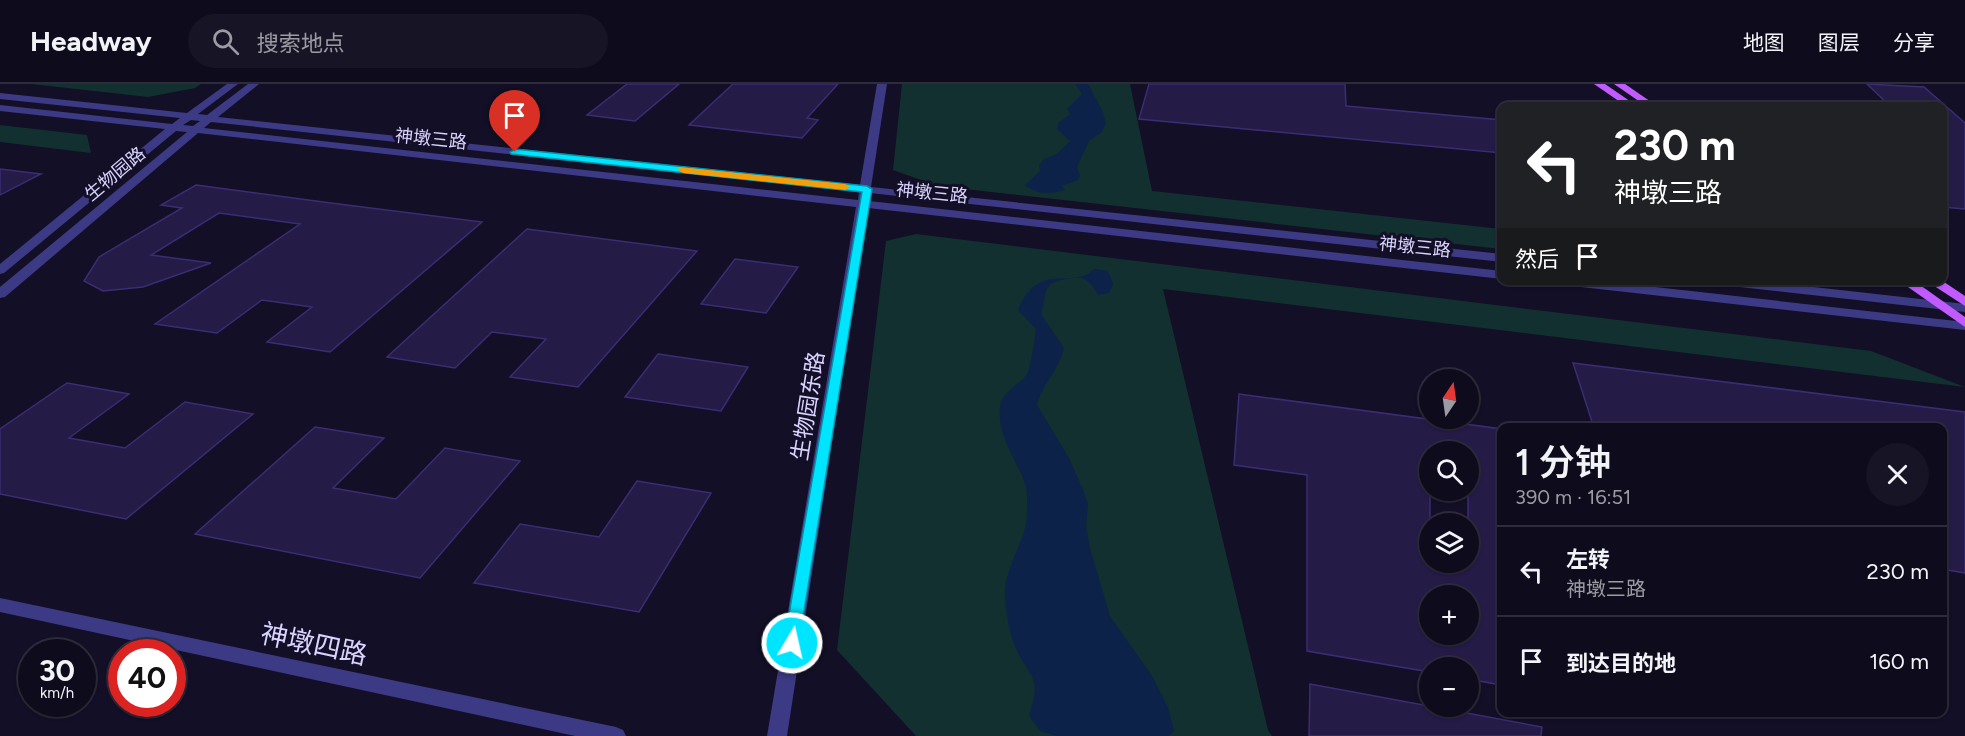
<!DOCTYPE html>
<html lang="zh">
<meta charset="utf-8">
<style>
:root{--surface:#0e0b1c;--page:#171425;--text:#f1f3f6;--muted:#9b9ba3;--line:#2e2b3b}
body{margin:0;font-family:Figtree,"Noto Sans SC",sans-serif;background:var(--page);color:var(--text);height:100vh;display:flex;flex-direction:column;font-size:22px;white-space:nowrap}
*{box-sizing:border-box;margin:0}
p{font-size:20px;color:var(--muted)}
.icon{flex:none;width:33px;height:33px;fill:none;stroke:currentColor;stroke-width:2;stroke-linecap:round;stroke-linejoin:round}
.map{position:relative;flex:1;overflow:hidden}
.details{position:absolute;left:1497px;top:339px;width:450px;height:294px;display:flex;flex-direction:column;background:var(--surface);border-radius:12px;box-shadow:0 2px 4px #0004,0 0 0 2px var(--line)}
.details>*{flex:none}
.guide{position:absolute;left:1497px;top:18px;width:450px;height:183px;border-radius:12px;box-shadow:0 2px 4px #0004,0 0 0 2px var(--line);background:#202124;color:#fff;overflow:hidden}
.needle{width:39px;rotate:13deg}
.buttons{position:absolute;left:1419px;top:285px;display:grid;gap:12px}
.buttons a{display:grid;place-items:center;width:60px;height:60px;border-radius:50%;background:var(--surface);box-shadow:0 2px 4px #0004,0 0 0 2px var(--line);font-size:30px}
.speed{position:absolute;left:18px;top:555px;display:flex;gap:12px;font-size:30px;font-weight:700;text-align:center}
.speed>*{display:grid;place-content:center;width:78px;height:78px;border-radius:50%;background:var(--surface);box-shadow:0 2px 4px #0004,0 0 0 2px var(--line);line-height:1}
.speed small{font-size:15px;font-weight:400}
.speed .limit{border:9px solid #d22;background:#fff;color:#111}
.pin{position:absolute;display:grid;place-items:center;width:51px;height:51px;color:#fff;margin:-62px -26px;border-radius:50% 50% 50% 0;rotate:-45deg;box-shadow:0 0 6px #0007}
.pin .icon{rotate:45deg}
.me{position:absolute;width:66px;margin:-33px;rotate:9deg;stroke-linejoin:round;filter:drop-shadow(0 0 4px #0008)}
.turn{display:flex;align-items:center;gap:21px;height:126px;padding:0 18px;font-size:27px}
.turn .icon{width:78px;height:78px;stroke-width:2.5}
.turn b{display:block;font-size:42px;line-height:51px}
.then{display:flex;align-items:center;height:57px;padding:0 18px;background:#0003;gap:12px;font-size:22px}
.round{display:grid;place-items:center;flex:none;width:63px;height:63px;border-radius:32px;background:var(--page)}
.overview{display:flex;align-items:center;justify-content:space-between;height:102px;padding:0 18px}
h1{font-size:36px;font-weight:600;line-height:45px}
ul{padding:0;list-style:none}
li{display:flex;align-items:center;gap:18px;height:90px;padding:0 18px;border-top:2px solid var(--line)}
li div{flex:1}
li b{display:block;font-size:22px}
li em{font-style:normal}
header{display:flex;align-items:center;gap:36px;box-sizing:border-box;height:84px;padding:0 30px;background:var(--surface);border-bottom:2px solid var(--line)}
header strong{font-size:28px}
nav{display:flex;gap:33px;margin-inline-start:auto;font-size:21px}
.search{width:420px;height:54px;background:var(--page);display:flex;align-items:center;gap:15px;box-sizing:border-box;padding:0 21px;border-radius:33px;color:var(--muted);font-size:22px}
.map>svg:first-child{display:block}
</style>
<header>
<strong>Headway</strong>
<div class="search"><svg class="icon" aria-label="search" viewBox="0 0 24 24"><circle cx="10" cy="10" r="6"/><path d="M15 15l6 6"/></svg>搜索地点</div>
<nav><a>地图</a><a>图层</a><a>分享</a></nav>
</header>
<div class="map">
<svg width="1965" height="652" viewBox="0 0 1965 652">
<rect width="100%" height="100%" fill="#130f26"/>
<g fill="#12302f">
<path d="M31,0h170l-6,4 -47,9z"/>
<path d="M902,0h228l22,107 349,38v20l-563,-63 -45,-16z"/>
<path d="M0,41l87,10 4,18 -91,-11z"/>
<path d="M916,150l955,117 94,36 -802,-98 105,441 4,6h-356l-79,-86 49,-409z"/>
</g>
<g fill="#0c2248">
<path d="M1075,0h13l13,24 5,15 -4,9 -13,9 -12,26 3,8 -2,5 -16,6 3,4c-15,4 -28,5 -40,-5l15,-14 -1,-6 5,-6 13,-5 13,-13 -13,-12 1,-6 12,-9 -3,-5 15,-15z"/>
<path d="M1094,185l14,2 5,13 -4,9 -11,2c-4,-6 -8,-15 -17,-17 -7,-1 -27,2 -32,8 -5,6 -5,20 -8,28l23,34c-6,24 -20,33 -27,57l32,53 15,34 4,13 -2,21 4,22 20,68 42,60 16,31 6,24 -5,5h-112l-17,-5 -11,-15c11,-38 6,-32 -11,-63 -8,-14 -11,-37 -13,-53 -3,-32 22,-57 22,-88 0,-9 1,-22 -3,-31 -9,-24 -27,-46 -24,-73 1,-17 18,-21 27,-34 4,-7 8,-36 9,-45l-18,-19c21,-51 55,-19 76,-41z"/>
</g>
<g fill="#241b47" stroke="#3b2d73" stroke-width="1.5" fill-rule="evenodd">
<path d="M627,0h52l-44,37 -48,-6z"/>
<path d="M733,0h105l-31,34 11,2 -16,18 -113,-13z"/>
<path d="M1149,0h196l1,22 156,14v33l-363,-34z"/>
<path d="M1867,0l57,3 41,36v86l-23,-2v-101h-52z"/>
<path d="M0,85l41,5 -41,21z"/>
<path d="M196,101l135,18 151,19 -152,130 -63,-10 45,-35 -50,-7 -45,33 -62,-9 145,-100 -81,-11 -68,42 60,8 -68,24 -40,4 -19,-10 15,-24 83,-49 -21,-3z"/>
<path d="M527,145l170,22 -119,136 -68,-10 36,-38 -54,-7 -37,36 -68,-11z"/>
<path d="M735,175l63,8 -32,46 -65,-9z"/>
<path d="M658,270l90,13 -27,44 -96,-14z"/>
<path d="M1573,279l392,49v161l-23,-4v-141h-348z"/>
<path d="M67,299l62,11 -60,44 56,10 60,-46 68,12 -127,105 -126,-25v-65z"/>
<path d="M1239,310l263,35v256l-34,-6v-11h-38v4l-123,-21v-176l-73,-10zM1430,368h38v110h-38zM1430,512h38v38h-38z"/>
<path d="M315,343l69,11 -51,50 63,11 49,-51 75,13 -100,117 -225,-44z"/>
<path d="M637,397l74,12 -72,119 -165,-29 46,-59 79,13z"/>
<path d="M1310,600l232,43 -1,9h-232z"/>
</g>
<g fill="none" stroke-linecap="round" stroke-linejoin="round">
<g fill="#3d3a85" fill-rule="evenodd">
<path d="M227,0h11l-40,30 9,1 41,-31h11l-41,33 642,68 17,-101h10l-16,103 631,67v8l-632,-69 -1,8 633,70v8l-634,-71 -81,528h-20l89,-529 -658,-74 -193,164 -5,1v-11l187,-155 -11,-1 -172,142 -4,1v-10l165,-135 -165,-18v-6l172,19 8,-6 -180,-19v-6l187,20zM191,36l9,1 -7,5 -10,-1zM211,38l648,70 -1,8 -654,-72z"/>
<path d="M1548,196h45l372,42v8l-411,-46z"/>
<path d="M1707,196h45l213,24v8l-252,-28z"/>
<path d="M0,514l616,129 7,3 3,6h-51l-575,-124z"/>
</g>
<g fill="#c25bff" fill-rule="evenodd">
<path d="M1594,0h11l32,22h-11z"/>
<path d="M1614,0h11l32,22h-11z"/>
<path d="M1898,196h15l52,37v10z"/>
<path d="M1925,196h16l24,16v10z"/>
</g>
</g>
<path fill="#00e5ff" stroke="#0095a6" stroke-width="1.5" d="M515,65l352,37 5,3 -74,459h-12l-2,-5 78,-451 -351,-38 -1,-2z"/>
<path fill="#f59e0b" d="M679,83l166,17 5,3 -5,3 -162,-17 -5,-3z"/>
<g text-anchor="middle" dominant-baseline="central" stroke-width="6" stroke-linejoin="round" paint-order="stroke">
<g font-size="18" fill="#d9d4ff" stroke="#130f26">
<text transform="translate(431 55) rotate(6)">神墩三路</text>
<text transform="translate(115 90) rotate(-40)">生物园路</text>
<text transform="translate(932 109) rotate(6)">神墩三路</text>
<text transform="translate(1415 163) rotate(6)">神墩三路</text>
</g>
<g font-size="22" fill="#d9d4ff" stroke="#130f26">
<text transform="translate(808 322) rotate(-81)">生物园东路</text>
</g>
<g font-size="27" fill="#d9d4ff" stroke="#130f26">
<text transform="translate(314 560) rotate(12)">神墩四路</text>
</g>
</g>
</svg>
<div class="buttons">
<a><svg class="needle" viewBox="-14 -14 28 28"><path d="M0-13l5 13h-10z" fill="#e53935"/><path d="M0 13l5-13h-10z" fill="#9b9ba3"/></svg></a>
<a><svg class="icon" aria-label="search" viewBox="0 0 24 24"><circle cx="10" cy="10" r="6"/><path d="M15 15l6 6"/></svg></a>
<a><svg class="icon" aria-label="layers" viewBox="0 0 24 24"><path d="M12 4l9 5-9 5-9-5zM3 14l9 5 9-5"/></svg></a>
<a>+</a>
<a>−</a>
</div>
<div class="speed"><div>30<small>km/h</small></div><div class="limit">40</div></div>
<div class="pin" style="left:515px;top:68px;background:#d93025"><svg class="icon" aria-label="arrive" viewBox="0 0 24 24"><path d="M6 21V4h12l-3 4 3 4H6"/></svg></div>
<svg class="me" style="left:792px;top:559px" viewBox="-20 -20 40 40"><circle r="17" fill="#00e5ff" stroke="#fff" stroke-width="3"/><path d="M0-11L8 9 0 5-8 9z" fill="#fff"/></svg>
<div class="guide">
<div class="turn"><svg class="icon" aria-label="left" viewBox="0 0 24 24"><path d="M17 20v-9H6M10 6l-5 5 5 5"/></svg><div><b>230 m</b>神墩三路</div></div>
<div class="then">然后<svg class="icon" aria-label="arrive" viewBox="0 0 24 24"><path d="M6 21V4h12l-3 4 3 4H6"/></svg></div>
</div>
<section class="details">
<div class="overview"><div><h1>1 分钟</h1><p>390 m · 16:51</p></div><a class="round"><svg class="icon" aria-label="close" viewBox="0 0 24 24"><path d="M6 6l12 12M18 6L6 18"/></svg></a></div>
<ul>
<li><svg class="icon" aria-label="left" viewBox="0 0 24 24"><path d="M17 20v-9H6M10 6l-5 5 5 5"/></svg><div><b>左转</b><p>神墩三路</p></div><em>230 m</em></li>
<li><svg class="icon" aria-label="arrive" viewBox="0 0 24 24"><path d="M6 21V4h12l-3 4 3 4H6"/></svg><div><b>到达目的地</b></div><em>160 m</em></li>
</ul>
</section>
</div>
